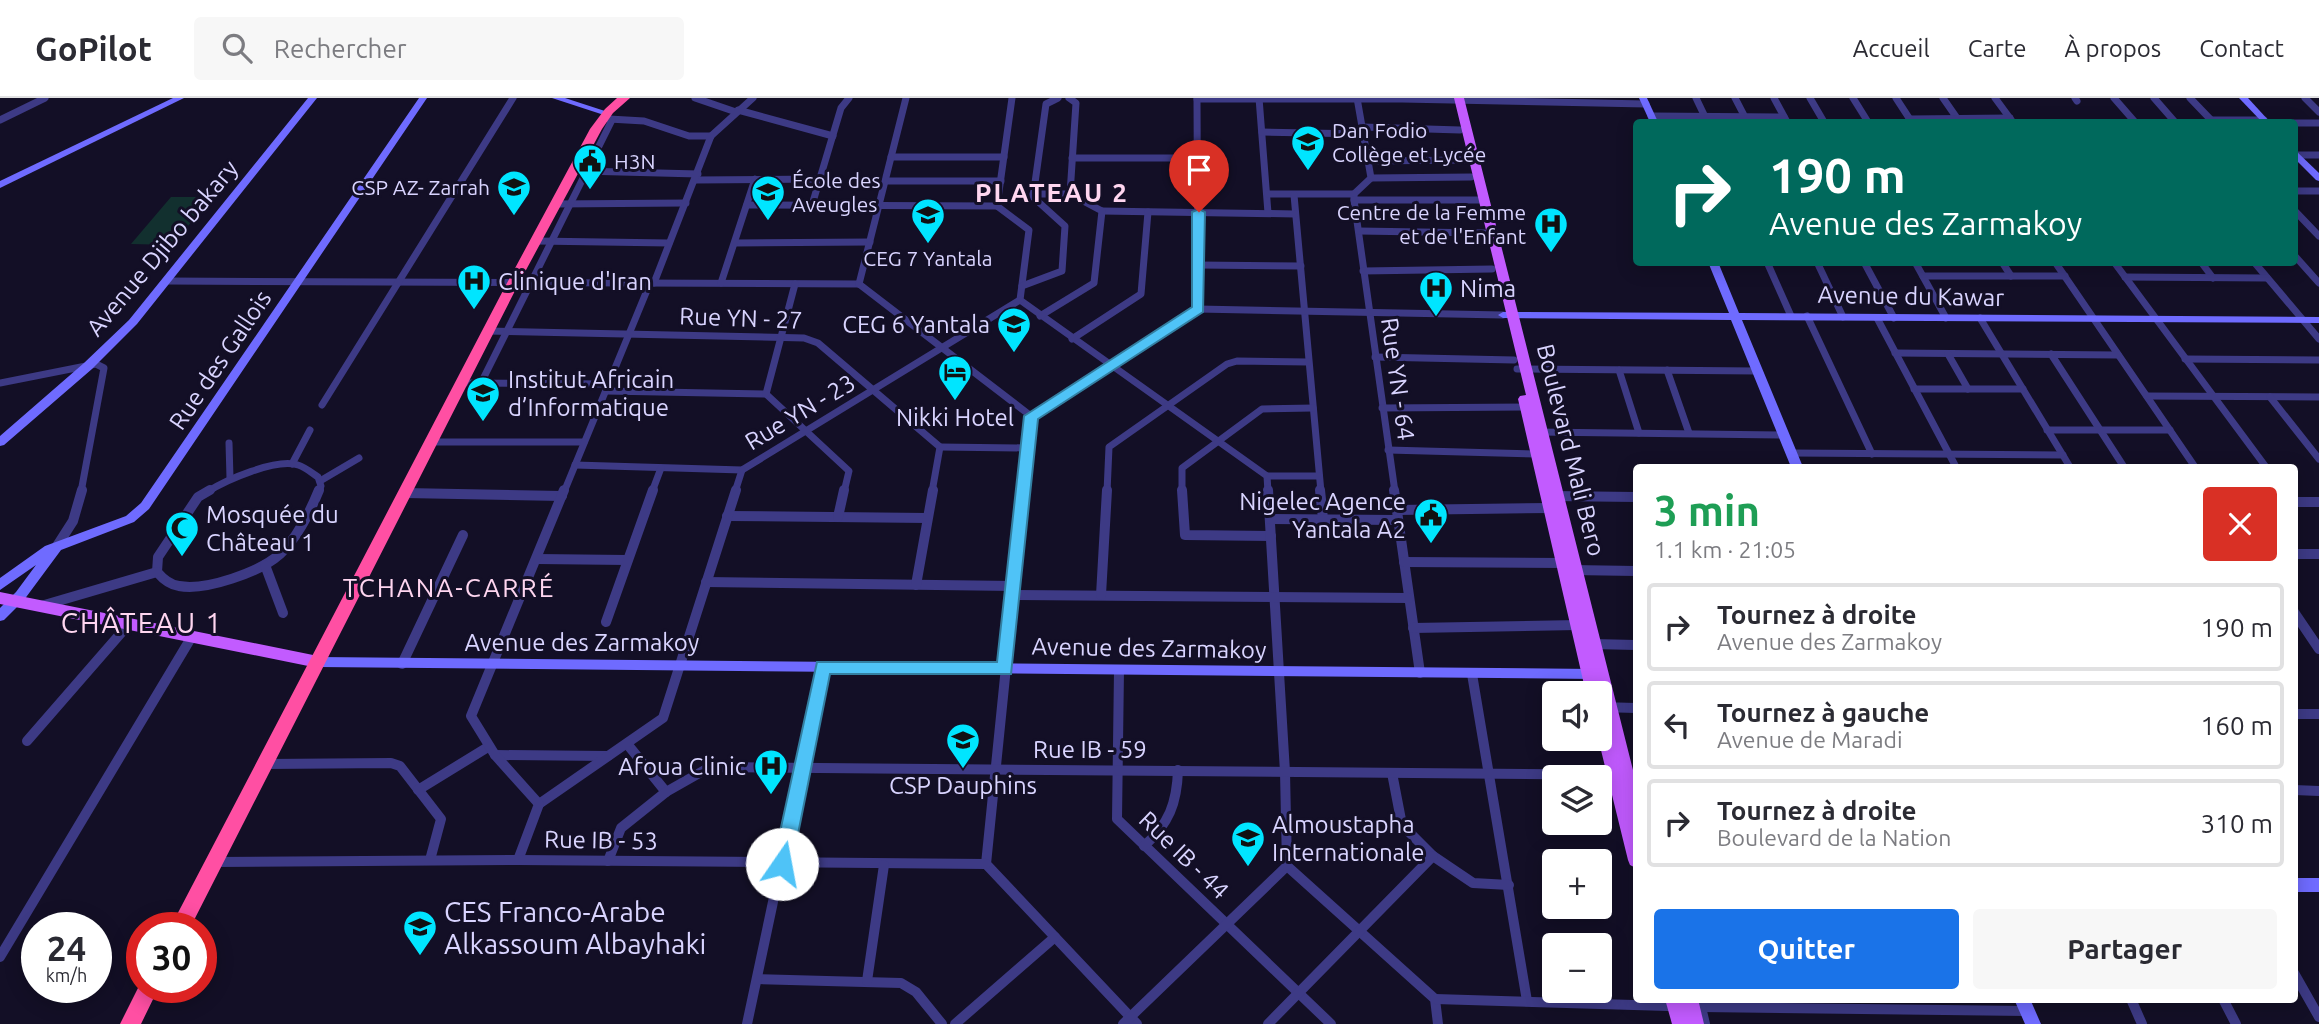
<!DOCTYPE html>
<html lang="fr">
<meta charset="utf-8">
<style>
:root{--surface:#fff;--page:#f7f7f7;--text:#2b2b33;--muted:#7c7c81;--line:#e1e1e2;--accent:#1a73e8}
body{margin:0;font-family:Ubuntu,sans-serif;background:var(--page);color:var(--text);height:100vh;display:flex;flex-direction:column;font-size:26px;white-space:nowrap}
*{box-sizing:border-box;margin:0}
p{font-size:23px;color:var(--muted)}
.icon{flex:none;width:38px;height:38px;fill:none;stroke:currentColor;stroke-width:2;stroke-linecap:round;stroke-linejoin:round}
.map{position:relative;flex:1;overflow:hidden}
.side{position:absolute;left:1633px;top:366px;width:665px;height:539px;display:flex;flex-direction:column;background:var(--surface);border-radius:7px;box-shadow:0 4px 18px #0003}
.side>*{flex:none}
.banner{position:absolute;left:1633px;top:21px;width:665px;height:147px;border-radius:7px;box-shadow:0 4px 18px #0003;background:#00695c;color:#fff;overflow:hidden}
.tools{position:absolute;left:1542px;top:583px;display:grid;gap:14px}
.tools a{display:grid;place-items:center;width:70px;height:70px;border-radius:7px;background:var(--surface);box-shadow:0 4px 18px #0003;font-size:35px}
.speed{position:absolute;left:21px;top:814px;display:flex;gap:14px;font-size:35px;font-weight:700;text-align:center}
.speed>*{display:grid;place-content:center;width:91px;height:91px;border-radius:50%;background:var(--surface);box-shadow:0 4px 18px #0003;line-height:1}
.speed small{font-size:18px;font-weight:400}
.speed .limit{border:10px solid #d22;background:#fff;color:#111}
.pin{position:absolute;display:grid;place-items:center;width:60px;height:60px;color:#fff;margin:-72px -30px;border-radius:50% 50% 50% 0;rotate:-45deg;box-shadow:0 0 7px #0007}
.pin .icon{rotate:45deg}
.me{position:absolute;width:77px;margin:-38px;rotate:12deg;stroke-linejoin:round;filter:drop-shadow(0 0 5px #0008)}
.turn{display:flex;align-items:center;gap:24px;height:147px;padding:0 21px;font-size:32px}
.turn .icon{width:91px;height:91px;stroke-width:2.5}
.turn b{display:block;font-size:49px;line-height:60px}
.round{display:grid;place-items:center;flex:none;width:74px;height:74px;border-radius:7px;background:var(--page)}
.summary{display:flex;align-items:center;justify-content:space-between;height:119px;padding:0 21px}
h1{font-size:42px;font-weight:700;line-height:52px;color:#1e9e55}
.action{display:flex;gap:14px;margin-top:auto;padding:14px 21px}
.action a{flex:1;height:80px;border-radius:7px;background:var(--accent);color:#fff;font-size:28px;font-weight:700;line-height:80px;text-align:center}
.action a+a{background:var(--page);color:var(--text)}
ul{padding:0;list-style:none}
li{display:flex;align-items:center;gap:21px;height:88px;margin:0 14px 10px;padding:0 7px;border:4px solid var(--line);border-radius:7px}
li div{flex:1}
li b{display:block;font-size:26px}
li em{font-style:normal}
header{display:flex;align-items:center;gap:42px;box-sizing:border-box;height:98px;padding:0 35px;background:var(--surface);border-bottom:2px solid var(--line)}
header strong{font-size:33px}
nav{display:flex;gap:38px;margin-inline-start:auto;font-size:24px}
.search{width:490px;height:63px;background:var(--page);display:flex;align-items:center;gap:18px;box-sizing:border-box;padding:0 24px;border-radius:7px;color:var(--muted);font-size:26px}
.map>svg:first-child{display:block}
</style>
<header>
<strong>GoPilot</strong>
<div class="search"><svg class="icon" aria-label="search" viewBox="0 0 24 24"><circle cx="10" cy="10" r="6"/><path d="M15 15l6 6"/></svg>Rechercher</div>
<nav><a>Accueil</a><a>Carte</a><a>À propos</a><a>Contact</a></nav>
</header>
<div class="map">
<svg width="2319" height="926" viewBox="0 0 2319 926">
<rect width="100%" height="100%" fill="#130f26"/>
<path fill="#12302f" d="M171,99h40l-38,48 -42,-1z"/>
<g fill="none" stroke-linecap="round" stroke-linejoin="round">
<g stroke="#3d3a85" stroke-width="7">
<path d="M695,0l41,14"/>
<path d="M1012,0l-15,108 32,24 -9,70 247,176 1,16"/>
<path d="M1259,0l9,115"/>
<path d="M1357,0l14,80 -17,16v6l41,292"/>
<path d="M1696,0l11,23"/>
<path d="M1735,0l12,23"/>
<path d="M1774,0l13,24"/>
<path d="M1810,0l14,24"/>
<path d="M1853,0l15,24"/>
<path d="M1896,0l15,23"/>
<path d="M1943,0l16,23"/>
<path d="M1995,0l17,23"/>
<path d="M2075,0l2,3"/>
<path d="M2114,0l21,24"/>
<path d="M2154,0l21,24"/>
<path d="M2190,0l23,24"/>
<path d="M2305,0l14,14"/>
<path d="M1197,1h205l244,5"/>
<path d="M1197,1l1,210"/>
<path d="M738,12l95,26"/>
<path d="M1651,18l133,1"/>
<path d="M609,21l35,2 45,15h22"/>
<path d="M1909,21l101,-1"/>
<path d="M0,22l45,-22"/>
<path d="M2211,22h53"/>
<path d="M2294,25h25"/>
<path d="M1362,29l98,3"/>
<path d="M1262,34l101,2"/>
<path d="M2297,57h22"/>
<path d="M891,59h113"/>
<path d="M1072,60h127"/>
<path d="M1368,63l99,-1"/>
<path d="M582,73l116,3"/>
<path d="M1371,80l100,-1"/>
<path d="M696,82l124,-1"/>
<path d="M886,83h115"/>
<path d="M2294,93h25"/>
<path d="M1033,96h37"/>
<path d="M1268,96h86"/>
<path d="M1294,97l27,297"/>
<path d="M1354,102h130"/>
<path d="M555,106l131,-1"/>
<path d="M747,107l250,1"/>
<path d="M812,107l29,-97 8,-10"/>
<path d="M2294,112l25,26"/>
<path d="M1102,113l193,3"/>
<path d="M1359,133l125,2"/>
<path d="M536,143l133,2"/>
<path d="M735,145l135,-1"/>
<path d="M2294,157l25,28"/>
<path d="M1767,164l24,54"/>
<path d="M1817,164l26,55"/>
<path d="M1864,164l30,56"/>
<path d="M1915,164l31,56"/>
<path d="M2002,164l9,14"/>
<path d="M2055,164l140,205"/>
<path d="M2114,164l152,205"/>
<path d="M2201,164l12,16"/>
<path d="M2254,164l65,77"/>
<path d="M1198,167l103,1"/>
<path d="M1363,173l129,-2"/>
<path d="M1923,178h142"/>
<path d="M2125,179l142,1"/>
<path d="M166,183l693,3"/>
<path d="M654,185l57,-147 42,-38"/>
<path d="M721,185l34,-104"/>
<path d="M859,186l172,132"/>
<path d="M859,186l47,-186"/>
<path d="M1022,188l40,-15 3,-45 -32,-29 13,-93 12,-6"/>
<path d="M1198,211l305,6"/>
<path d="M1040,218l54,-33 8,-72 -32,-17 6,-91 -7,-5"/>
<path d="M1807,218l65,138"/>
<path d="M1877,220l79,149"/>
<path d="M1980,220l90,149"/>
<path d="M488,233l316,7 14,5 122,104 -8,45"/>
<path d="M1072,241l69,-45 7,-82"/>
<path d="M1895,255l223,2"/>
<path d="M1948,256l20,35"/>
<path d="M2051,256l73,113"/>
<path d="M1375,259l139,3"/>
<path d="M2185,261l134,1"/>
<path d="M1517,271l240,2"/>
<path d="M1619,272l20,63"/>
<path d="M1667,272l22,63"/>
<path d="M0,285l96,-19 8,4 -23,124"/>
<path d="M461,285l147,1"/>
<path d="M481,285l131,-263"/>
<path d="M1914,291h109"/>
<path d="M606,293l160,3 83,77 -5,21"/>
<path d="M766,296l29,-110"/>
<path d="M2147,298l172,1"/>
<path d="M2270,299l49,62"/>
<path d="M322,307l191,-307"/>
<path d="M1382,310l144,-1"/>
<path d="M1031,318l167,-107"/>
<path d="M2047,332h123"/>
<path d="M1537,334l247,3"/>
<path d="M431,344h153"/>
<path d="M229,345l1,35"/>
<path d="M940,349l88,1"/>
<path d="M1388,352l149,4"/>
<path d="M1792,355l271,2"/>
<path d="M292,366l18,-34"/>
<path d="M575,367l167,5 278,-170"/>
<path d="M1267,378h52"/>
<path d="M320,383l39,-23"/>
<path d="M207,394c19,-12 69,-34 91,-27 7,2 14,8 20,12l3,9 -2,6"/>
<path d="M564,394l86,-209"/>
<path d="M652,394l9,-24"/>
<path d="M735,394l7,-22"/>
<path d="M1023,394l8,-76"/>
<path d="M1107,394l2,-45 118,-83 10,-3 71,1"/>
<path d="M1182,394v-24l80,-59 51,-1"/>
</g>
<g stroke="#3d3a85" stroke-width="10">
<path d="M210,392l-12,7 -40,60 -1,15c6,7 13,13 22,14 27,5 81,-14 101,-32 17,-16 30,-42 39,-64"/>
<path d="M1024,392l-38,374 151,160"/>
<path d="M1182,392l3,45 86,1"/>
<path d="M1268,392l17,282 2,94 148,133 3,25"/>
<path d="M1320,392l3,29"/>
<path d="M1394,392l26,183"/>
<path d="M405,395l157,3"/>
<path d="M1552,398l84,1"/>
<path d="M2294,404h25"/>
<path d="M1397,412l153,-2"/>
<path d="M727,418l200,2"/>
<path d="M838,419l6,-27"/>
<path d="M1270,421l128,1"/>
<path d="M57,448l16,-25 9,-31"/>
<path d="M2294,456h25"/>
<path d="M537,461l90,1"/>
<path d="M1404,464l158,1"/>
<path d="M265,467l18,48"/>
<path d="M1572,472l64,1"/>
<path d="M706,484l308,4"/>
<path d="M916,487l17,-95"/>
<path d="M1014,497l395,3"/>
<path d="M1101,497l6,-105"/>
<path d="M41,508l116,-34"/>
<path d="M2294,514l25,37"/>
<path d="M606,524l47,-132"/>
<path d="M1413,530l165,-3"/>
<path d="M1593,546l43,1"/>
<path d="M402,566l61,-129"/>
<path d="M1119,572l-2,149 214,205"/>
<path d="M1472,576l55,327"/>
<path d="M1600,609l36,1"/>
<path d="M2294,616h25"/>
<path d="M27,643l101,-116"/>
<path d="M628,647l38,47"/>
<path d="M495,657l113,1"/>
<path d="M267,666l124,-1 9,3 41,53 -11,41"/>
<path d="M1392,675l10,52 31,31 40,27 36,2"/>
<path d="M418,692l70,-43"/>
<path d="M2294,692l25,1"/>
<path d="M539,706l124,-86 73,-228"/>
<path d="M1144,748c25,-22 33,-43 34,-76"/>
<path d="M518,762l21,-56 -44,-49 -24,-39 93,-226"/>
<path d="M608,763l13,-33 45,-36 44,-25 926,8"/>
<path d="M215,764l303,-2 468,4"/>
<path d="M0,859l191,-319"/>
<path d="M2294,875l25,44"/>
<path d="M757,881l144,4 15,9 26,32"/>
<path d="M867,883l17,-116"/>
<path d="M1435,901l266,8 326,4"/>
<path d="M2131,901l11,25"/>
<path d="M2223,901l13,25"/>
<path d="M1701,909l4,17"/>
<path d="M747,926l76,-357"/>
<path d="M955,926l100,-87"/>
<path d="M1123,926l164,-158"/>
<path d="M1268,926l165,-168"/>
</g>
<g fill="#6f6bff" fill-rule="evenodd">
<path d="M173,0h11l-184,90v-7z"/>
<path d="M308,0h9l-180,226 -45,45 -88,76 -4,1v-10l84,-73 45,-43z"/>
<path d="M419,0h8l-278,411 -15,13 -73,28 -37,50 -20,20 -4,1v-13l16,-16 20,-27 -36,25v-12l45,-32 81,-30 15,-13z"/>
<path d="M552,0h13l46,15 -7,2z"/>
<path d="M1639,0h8l11,24h-8z"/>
<path d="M2239,0h9l22,24h-8z"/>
<path d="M2294,51l25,24v8l-3,-1 -22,-22z"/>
<path d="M1708,164h10l21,51 580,4v6l-577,-3 61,147h-12l-60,-147 -228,-2 -5,-3 5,-3 226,1z"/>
<path d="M318,559l1277,12 5,1 2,4 -2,4 -5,1 -1277,-12 -5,-1 -2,-4 2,-4z"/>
<rect x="2294" y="780" width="25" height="14"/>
<path d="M2014,901h16l11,25h-16z"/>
</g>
<g fill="#c25bff" fill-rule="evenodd">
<path d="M1454,0h10l172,684v38h-2l2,8v40l-6,-3 -2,-5 -30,-122 2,-28h3l-3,-17h-14l-68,-294 2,-3 6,-1z"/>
<path d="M0,494l318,64 5,2 2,4 -2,4 -5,2 -318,-64z"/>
<path d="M1665,901h33l6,25h-32z"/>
</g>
<g fill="#ff4fa3" fill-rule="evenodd">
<path d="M617,0h13l-17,15 -11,16 -83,154 -329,645h-20l337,-645 83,-154 15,-20z"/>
<path d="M142,882v7h17l-18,37h-21z"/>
</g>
</g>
<path fill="#4fc3f7" stroke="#337fa1" stroke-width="2" d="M1199,111l6,3 -2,100 -165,107 -27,255h-181l-38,190 -3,6 -7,3 -6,-3 -3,-6 44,-202h180l27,-246 168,-109v-95z"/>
<defs>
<g id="school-pin" transform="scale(1.75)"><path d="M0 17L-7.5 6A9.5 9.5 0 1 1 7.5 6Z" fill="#00e5ff" stroke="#130f26"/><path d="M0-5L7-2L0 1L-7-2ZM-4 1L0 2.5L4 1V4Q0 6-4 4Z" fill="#111"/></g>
<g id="civic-pin" transform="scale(1.75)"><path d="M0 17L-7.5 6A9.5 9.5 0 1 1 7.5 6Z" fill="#00e5ff" stroke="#130f26"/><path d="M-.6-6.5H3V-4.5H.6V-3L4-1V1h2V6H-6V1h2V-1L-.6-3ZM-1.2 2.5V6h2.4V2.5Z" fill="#111"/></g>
<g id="hospital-pin" transform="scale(1.75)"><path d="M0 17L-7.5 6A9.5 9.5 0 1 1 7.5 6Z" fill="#00e5ff" stroke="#130f26"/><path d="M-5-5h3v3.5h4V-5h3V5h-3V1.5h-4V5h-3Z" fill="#111"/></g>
<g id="hotel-pin" transform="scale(1.75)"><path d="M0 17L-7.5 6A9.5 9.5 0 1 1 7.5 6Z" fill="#00e5ff" stroke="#130f26"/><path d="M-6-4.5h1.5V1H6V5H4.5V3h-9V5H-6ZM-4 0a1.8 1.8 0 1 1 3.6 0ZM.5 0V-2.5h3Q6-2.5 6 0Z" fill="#111"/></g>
<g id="university-pin" transform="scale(1.75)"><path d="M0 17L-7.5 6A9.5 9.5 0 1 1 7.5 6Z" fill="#00e5ff" stroke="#130f26"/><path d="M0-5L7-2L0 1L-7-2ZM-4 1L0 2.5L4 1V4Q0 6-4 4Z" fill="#111"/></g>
<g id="mosque-pin" transform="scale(1.75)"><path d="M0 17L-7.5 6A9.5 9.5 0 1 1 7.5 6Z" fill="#00e5ff" stroke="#130f26"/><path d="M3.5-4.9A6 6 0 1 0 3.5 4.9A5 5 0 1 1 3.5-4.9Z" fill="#111"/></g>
</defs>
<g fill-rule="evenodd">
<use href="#school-pin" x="1308" y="44"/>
<use href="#civic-pin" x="590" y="63"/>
<use href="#school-pin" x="514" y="89"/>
<use href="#school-pin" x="768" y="94"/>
<use href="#school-pin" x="928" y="117"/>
<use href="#hospital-pin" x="1551" y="126"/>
<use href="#hospital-pin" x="474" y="183"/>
<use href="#hospital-pin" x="1436" y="190"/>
<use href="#school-pin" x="1014" y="226"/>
<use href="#hotel-pin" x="955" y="274"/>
<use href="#university-pin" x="483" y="295"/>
<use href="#civic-pin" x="1431" y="417"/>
<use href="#mosque-pin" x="182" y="430"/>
<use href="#school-pin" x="963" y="642"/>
<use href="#hospital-pin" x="771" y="668"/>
<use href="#university-pin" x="1248" y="740"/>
<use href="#school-pin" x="420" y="829"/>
</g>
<g text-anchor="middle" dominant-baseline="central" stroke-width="6" stroke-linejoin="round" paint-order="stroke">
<g font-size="21" fill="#d9d4ff" stroke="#130f26" text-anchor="start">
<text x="1332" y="32">Dan Fodio<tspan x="1332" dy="24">Collège et Lycée</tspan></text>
<text x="614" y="63">H3N</text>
<text x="792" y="82">École des<tspan x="792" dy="24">Aveugles</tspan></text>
<text x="490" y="89" text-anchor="end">CSP AZ- Zarrah</text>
<text x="1526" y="114" text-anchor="end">Centre de la Femme<tspan x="1526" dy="24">et de l'Enfant</tspan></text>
<text x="928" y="160" text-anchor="middle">CEG 7 Yantala</text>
</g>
<g font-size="24" fill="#d9d4ff" stroke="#130f26">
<text transform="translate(162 150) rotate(-50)">Avenue Djibo bakary</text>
<text transform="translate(1911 198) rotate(1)">Avenue du Kawar</text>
<text transform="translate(741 220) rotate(2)">Rue YN - 27</text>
<text transform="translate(220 262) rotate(-56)">Rue des Gallois</text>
<text transform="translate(1398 281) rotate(82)">Rue YN - 64</text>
<text transform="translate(800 314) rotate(-31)">Rue YN - 23</text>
<text transform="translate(1571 352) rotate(76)">Boulevard Mali Bero</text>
<text x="582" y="544">Avenue des Zarmakoy</text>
<text transform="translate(1149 550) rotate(1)">Avenue des Zarmakoy</text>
<text x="1090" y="651">Rue IB - 59</text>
<text transform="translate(601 742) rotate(1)">Rue IB - 53</text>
<text transform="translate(1184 757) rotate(44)">Rue IB - 44</text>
</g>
<g font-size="24" fill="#d9d4ff" stroke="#130f26" text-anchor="start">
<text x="498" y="183">Clinique d'Iran</text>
<text x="1460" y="190">Nima</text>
<text x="990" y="226" text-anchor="end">CEG 6 Yantala</text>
<text x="508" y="281">Institut Africain<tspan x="508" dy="28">d’Informatique</tspan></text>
<text x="955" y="319" text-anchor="middle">Nikki Hotel</text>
<text x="1406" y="403" text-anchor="end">Nigelec Agence<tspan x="1406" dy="28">Yantala A2</tspan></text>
<text x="206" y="416">Mosquée du<tspan x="206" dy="28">Château 1</tspan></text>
<text x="746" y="668" text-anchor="end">Afoua Clinic</text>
<text x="963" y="687" text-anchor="middle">CSP Dauphins</text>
<text x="1272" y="726">Almoustapha<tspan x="1272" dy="28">Internationale</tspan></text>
</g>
<g font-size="26" font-weight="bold" letter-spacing="2" fill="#ffd6f0" stroke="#130f26">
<text x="1052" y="94">PLATEAU 2</text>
</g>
<g font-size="26" letter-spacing="2" fill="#ffd6f0" stroke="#130f26">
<text x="449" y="489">TCHANA-CARRÉ</text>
</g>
<g font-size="28" letter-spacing="2" fill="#ffd6f0" stroke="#130f26">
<text x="142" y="524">CHÂTEAU 1</text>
</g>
<g font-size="28" fill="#d9d4ff" stroke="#130f26" text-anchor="start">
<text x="444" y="813">CES Franco-Arabe<tspan x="444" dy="32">Alkassoum Albayhaki</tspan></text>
</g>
</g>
</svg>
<div class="tools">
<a><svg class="icon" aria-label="sound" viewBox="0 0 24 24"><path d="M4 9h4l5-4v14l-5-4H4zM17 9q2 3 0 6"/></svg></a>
<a><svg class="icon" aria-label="layers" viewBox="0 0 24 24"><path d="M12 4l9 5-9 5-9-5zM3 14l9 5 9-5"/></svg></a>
<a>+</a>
<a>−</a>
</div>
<div class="speed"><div>24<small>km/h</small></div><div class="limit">30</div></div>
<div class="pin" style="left:1199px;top:114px;background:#d93025"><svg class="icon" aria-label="arrive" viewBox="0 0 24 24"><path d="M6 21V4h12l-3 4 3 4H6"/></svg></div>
<svg class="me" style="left:782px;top:766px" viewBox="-20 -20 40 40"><circle r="19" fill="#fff"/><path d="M0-13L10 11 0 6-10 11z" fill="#4fc3f7"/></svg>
<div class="banner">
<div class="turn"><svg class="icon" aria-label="right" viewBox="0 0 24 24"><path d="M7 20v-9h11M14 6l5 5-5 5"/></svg><div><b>190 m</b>Avenue des Zarmakoy</div></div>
</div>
<section class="side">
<div class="summary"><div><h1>3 min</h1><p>1.1 km · 21:05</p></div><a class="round" style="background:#d93025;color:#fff"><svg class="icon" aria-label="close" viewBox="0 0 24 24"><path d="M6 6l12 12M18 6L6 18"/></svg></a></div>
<ul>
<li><svg class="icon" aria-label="right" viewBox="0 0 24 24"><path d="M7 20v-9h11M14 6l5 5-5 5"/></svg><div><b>Tournez à droite</b><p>Avenue des Zarmakoy</p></div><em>190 m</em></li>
<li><svg class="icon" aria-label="left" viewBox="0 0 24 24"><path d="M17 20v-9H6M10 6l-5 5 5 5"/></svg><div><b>Tournez à gauche</b><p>Avenue de Maradi</p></div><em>160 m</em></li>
<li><svg class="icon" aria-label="right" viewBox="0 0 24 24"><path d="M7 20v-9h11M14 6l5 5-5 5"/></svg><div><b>Tournez à droite</b><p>Boulevard de la Nation</p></div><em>310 m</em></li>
</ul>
<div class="action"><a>Quitter</a><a>Partager</a></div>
</section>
</div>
